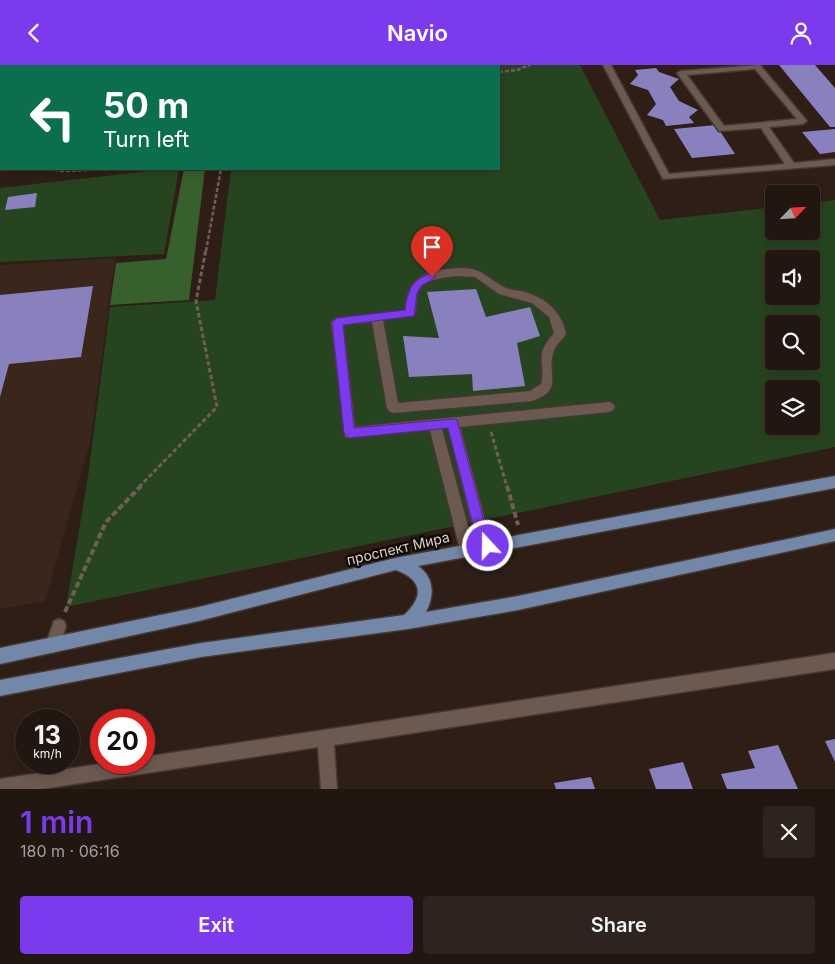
<!DOCTYPE html>
<meta charset="utf-8">
<style>
:root{--surface:#221610;--page:#2e231e;--text:#f1f3f6;--muted:#a29f9f;--line:#3f3530;--accent:#7c3aed}
body{margin:0;font-family:Inter,sans-serif;background:var(--page);color:var(--text);height:100vh;display:flex;flex-direction:column;font-size:19px;white-space:nowrap}
*{box-sizing:border-box;margin:0}
p{font-size:16px;color:var(--muted)}
.icon{flex:none;width:28px;height:28px;fill:none;stroke:currentColor;stroke-width:2;stroke-linecap:round;stroke-linejoin:round}
.map{position:relative;height:724px;overflow:hidden}
.side{display:flex;flex-direction:column;background:var(--surface);flex:1}
.side>*{flex:none}
.guide{position:absolute;left:0px;top:0px;width:500px;height:105px;box-shadow:0 2px 12px #0003,0 0 0 1px var(--line);background:#0b6e4f;color:#fff;overflow:hidden}
.needle{width:32px;rotate:65deg}
.tools{position:absolute;left:765px;top:120px;display:grid;gap:10px}
.tools a{display:grid;place-items:center;width:55px;height:55px;border-radius:5px;background:var(--surface);box-shadow:0 2px 12px #0003,0 0 0 1px var(--line);font-size:25px}
.speed{position:absolute;left:15px;top:644px;display:flex;gap:10px;font-size:25px;font-weight:700;text-align:center}
.speed>*{display:grid;place-content:center;width:65px;height:65px;border-radius:50%;background:var(--surface);box-shadow:0 2px 12px #0003,0 0 0 1px var(--line);line-height:1}
.speed small{font-size:12px;font-weight:400}
.speed .limit{border:8px solid #d22;background:#fff;color:#111}
.pin{position:absolute;display:grid;place-items:center;width:42px;height:42px;color:#fff;margin:-51px -21px;border-radius:50% 50% 50% 0;rotate:-45deg;box-shadow:0 0 5px #0007}
.pin .icon{rotate:45deg}
.me{position:absolute;width:55px;margin:-28px;rotate:339deg;stroke-linejoin:round;filter:drop-shadow(0 0 4px #0008)}
.turn{display:flex;align-items:center;gap:18px;height:105px;padding:0 20px;font-size:22px}
.turn .icon{width:65px;height:65px;stroke-width:2.5}
.turn b{display:block;font-size:35px;line-height:42px}
.round{display:grid;place-items:center;flex:none;width:52px;height:52px;border-radius:5px;background:var(--page)}
.head{display:flex;align-items:center;justify-content:space-between;height:85px;padding:0 20px}
h1{font-size:30px;font-weight:600;line-height:38px;color:var(--accent)}
.action{display:flex;gap:10px;margin-top:auto;padding:10px 20px}
.action a{flex:1;height:58px;border-radius:5px;background:var(--accent);color:#fff;font-size:20px;font-weight:600;line-height:58px;text-align:center}
.action a+a{background:var(--page);color:var(--text)}
header{display:flex;justify-content:space-between;align-items:center;height:65px;padding:0 20px;background:var(--accent);color:#fff;font-size:22px;font-weight:600}
.map>svg:first-child{display:block}
</style>
<header><svg class="icon" aria-label="back" viewBox="0 0 24 24"><path d="M15 5l-7 7 7 7"/></svg>Navio<svg class="icon" aria-label="person" viewBox="0 0 24 24"><circle cx="12" cy="8" r="4"/><path d="M4 21q1-7 8-7t8 7"/></svg></header>
<div class="map">
<svg width="835" height="724" viewBox="0 0 835 724">
<rect width="100%" height="100%" fill="#2e1e16"/>
<g fill="#3b261b">
<path d="M0,0h199l-198,1v84z"/>
<path d="M115,193l-24,180 -46,163 -45,8v-344z"/>
</g>
<g fill="#274420" fill-rule="evenodd">
<path d="M244,0h336l80,155 114,-13v24h37v-28l24,-3v247l-769,160 22,-130 22,-170 105,-7 16,-131h268v-103zM774,194h37v37h-37zM774,259h37v37h-37zM774,324h37v37h-37z"/>
<path d="M166,104h13l-15,85 -164,8v-74z"/>
</g>
<path fill="#37602d" d="M184,104h21l-16,131 -79,5 6,-42 50,-4z"/>
<g fill="#8981be">
<path d="M779,0h36l20,23v39h-5z"/>
<path d="M656,3l3,4 20,7 -9,8 9,14 19,9 -9,7 5,6 -28,3 -3,-6 -16,-5 9,-11 -8,-14 -18,-6 8,-9 -3,-5z"/>
<path d="M716,60l19,29 -43,4 -18,-29z"/>
<path d="M835,64v23l-15,2 -18,-22z"/>
<path d="M37,128l-2,14 -30,3 3,-13z"/>
<path d="M93,221l-12,71 -72,7 -9,33v-102z"/>
<path d="M476,224l10,28 44,-10 10,29 -23,7 8,43 -52,5 -1,-17 -63,3 -6,-41 36,2 -12,-46z"/>
<path d="M835,674v23l-10,-21z"/>
<path d="M778,680l20,44h-71l-6,-15 34,-6 -7,-17z"/>
<path d="M683,697l10,27h-37l-7,-20z"/>
<path d="M591,712l4,12h-39l-2,-6z"/>
</g>
<g fill="none" stroke-linecap="round" stroke-linejoin="round">
<g stroke="#453833" stroke-width="3">
<g id="minor">
<rect x="127" y="0" width="8" height="1"/>
<path d="M603,0h8l58,109 116,-10 -24,-36 -42,3 -42,-58 4,-2 79,-6 47,56 -4,3 -34,3 25,36 41,-4v6l-172,14zM755,4l42,50 -73,7 -37,-51z"/>
<rect x="0" y="6" width="1" height="4"/>
<path d="M465,203c20,2 24,12 41,20 6,3 13,2 19,4 21,6 37,20 41,42 -4,6 -10,10 -12,17 -9,22 12,39 -22,50l-139,12 -4,-2 -2,-3 -15,-86 -29,3 12,102 254,-25 4,2 2,3 -2,3 -4,2 -149,15 28,104 7,15 -2,4 -5,2 -5,-2 -9,-18 -26,-104 -6,1 32,120 -2,4 -5,2 -5,-2 -2,-4 -30,-119 -81,8 -4,-1 -14,-115 6,-4 68,-8c2,-37 28,-41 60,-42zM456,211l19,1 24,17 33,9 17,14 5,16c-22,25 -7,28 -13,51l-11,7 -132,12 -15,-83 31,-4c3,-7 2,-14 3,-21 4,-16 25,-17 39,-19z"/>
<path d="M59,554l5,2 2,5 -8,25 -5,2 -5,-2 -3,-5 9,-25z"/>
<path d="M835,588v16l-501,76 3,44h-16l-3,-42 -276,42h-42v-10l107,-16h37v-6z"/>
</g>
</g>
<g stroke="#453833" stroke-width="3">
<path id="major" d="M835,411v12l-417,78c16,11 17,29 8,46l92,-16 317,-67v12l-317,69 -110,19 -207,28 -201,39v-16l201,-37 203,-28c20,-18 19,-35 -8,-45l-197,51 -199,43v-16l199,-41 196,-49z"/>
</g>
<g stroke="#6e6058" stroke-width="2.5" stroke-dasharray="4 2" stroke-linecap="butt">
<path d="M499,7l18,-2 13,-5"/>
<path d="M48,104l15,2 48,-2"/>
<path d="M206,186l15,-82"/>
</g>
<g stroke="#6e6058" stroke-width="3" stroke-dasharray="4.5 2.5" stroke-linecap="butt">
<path d="M491,367l16,55"/>
<path d="M139,422l78,-80 -21,-106 10,-52"/>
</g>
<g stroke="#6e6058" stroke-width="4" stroke-dasharray="6 3" stroke-linecap="butt">
<path d="M507,421l11,39"/>
<path d="M65,547l41,-90 35,-36"/>
</g>
<use href="#minor" fill="#6c5a50" fill-rule="evenodd"/>
<use href="#major" fill="#7388a8" fill-rule="evenodd"/>
</g>
<path fill="#7c3aed" stroke="#51269a" d="M432,208l4,4 -15,9 -4,7 -3,23 -71,9 11,103 99,-9 4,1 30,112 7,14 -2,4 -4,1 -5,-1 -8,-18 -27,-104 -99,10 -5,-5 -12,-111 5,-4 68,-8c3,-20 6,-30 27,-37z"/>
<g text-anchor="middle" dominant-baseline="central" stroke-width="5" stroke-linejoin="round" paint-order="stroke">
<g font-size="14" fill="#dacfc9" stroke="#110a07">
<text transform="translate(398 483) rotate(-13)">проспект Мира</text>
</g>
</g>
</svg>
<div class="tools">
<a><svg class="needle" viewBox="-14 -14 28 28"><path d="M0-13l5 13h-10z" fill="#e53935"/><path d="M0 13l5-13h-10z" fill="#a29f9f"/></svg></a>
<a><svg class="icon" aria-label="sound" viewBox="0 0 24 24"><path d="M4 9h4l5-4v14l-5-4H4zM17 9q2 3 0 6"/></svg></a>
<a><svg class="icon" aria-label="search" viewBox="0 0 24 24"><circle cx="10" cy="10" r="6"/><path d="M15 15l6 6"/></svg></a>
<a><svg class="icon" aria-label="layers" viewBox="0 0 24 24"><path d="M12 4l9 5-9 5-9-5zM3 14l9 5 9-5"/></svg></a>
</div>
<div class="speed"><div>13<small>km/h</small></div><div class="limit">20</div></div>
<div class="pin" style="left:432px;top:212px;background:#d93025"><svg class="icon" aria-label="arrive" viewBox="0 0 24 24"><path d="M6 21V4h12l-3 4 3 4H6"/></svg></div>
<svg class="me" style="left:488px;top:481px" viewBox="-20 -20 40 40"><circle r="17" fill="#7c3aed" stroke="#fff" stroke-width="3"/><path d="M0-11L8 9 0 5-8 9z" fill="#fff"/></svg>
<div class="guide">
<div class="turn"><svg class="icon" aria-label="left" viewBox="0 0 24 24"><path d="M17 20v-9H6M10 6l-5 5 5 5"/></svg><div><b>50 m</b>Turn left</div></div>
</div>
</div>
<section class="side">
<div class="head"><div><h1>1 min</h1><p>180 m · 06:16</p></div><a class="round"><svg class="icon" aria-label="close" viewBox="0 0 24 24"><path d="M6 6l12 12M18 6L6 18"/></svg></a></div>
<div class="action"><a>Exit</a><a>Share</a></div>
</section>
